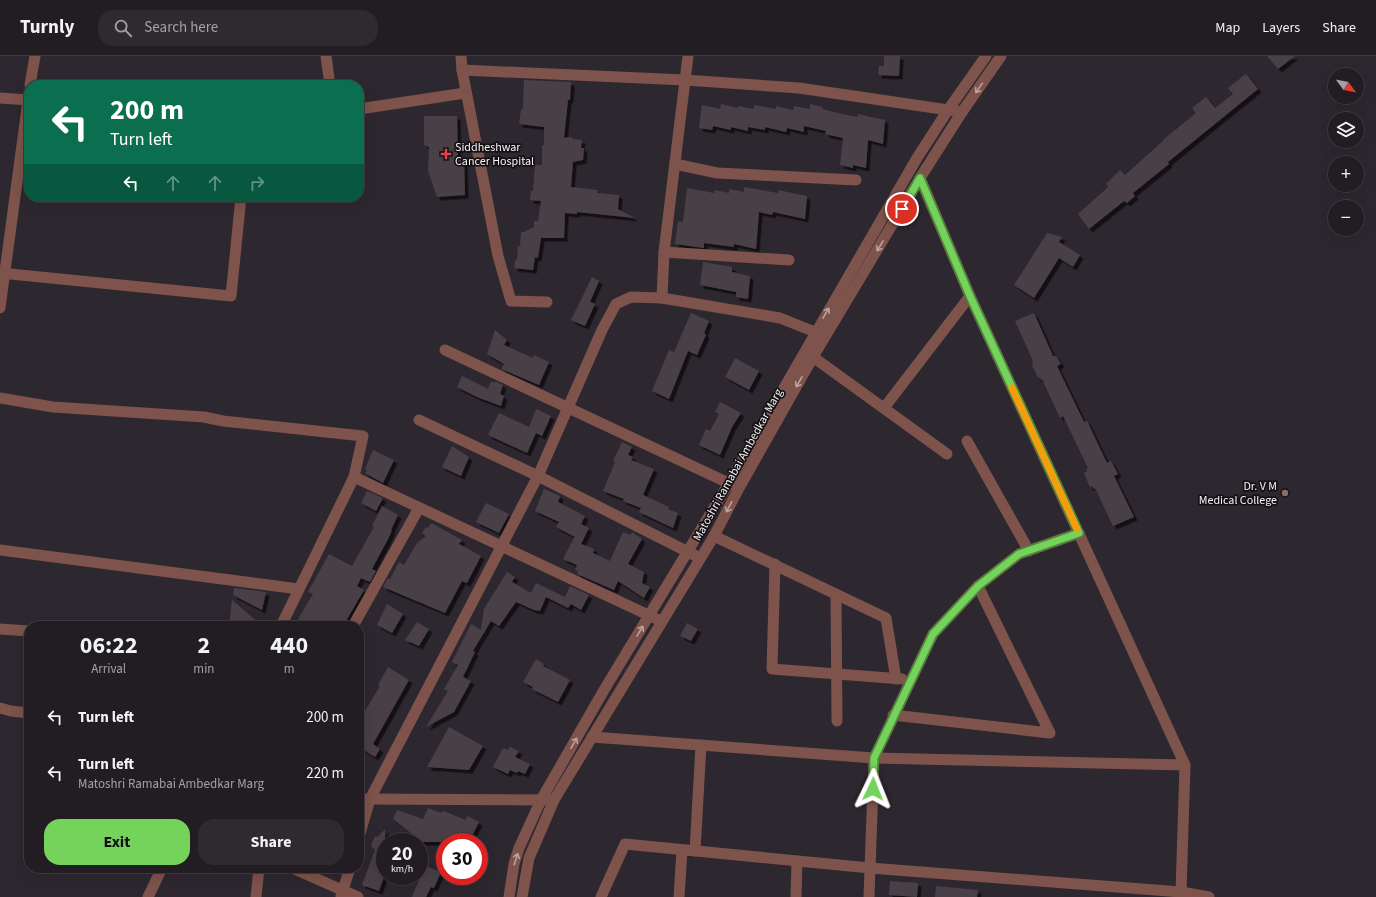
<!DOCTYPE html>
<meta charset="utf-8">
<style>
:root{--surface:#221d23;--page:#2e2a30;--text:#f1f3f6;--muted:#a2a2a6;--line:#3f3b41;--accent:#75d25b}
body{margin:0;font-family:"Source Sans 3",sans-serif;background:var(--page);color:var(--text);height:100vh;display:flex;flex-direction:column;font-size:15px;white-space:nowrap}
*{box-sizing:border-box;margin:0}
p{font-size:13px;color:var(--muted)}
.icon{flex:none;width:22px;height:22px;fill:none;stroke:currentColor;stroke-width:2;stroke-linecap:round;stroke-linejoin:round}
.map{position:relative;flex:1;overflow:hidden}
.details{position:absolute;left:24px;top:565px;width:340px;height:252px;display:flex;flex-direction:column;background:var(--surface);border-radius:16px;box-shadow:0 4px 16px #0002,0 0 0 1px var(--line)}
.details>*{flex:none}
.guide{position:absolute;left:24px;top:24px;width:340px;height:122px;border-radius:16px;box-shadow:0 4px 16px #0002,0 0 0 1px var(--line);background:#0b6e4f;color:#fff;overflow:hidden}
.needle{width:26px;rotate:122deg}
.fabs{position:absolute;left:1328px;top:12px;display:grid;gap:8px}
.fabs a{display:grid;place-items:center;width:36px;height:36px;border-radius:50%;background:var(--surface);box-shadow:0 4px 16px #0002,0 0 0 1px var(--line);font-size:20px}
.speed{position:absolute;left:376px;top:777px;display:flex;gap:8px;font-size:20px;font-weight:700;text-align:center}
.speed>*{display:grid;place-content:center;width:52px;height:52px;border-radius:50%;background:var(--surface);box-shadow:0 4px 16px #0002,0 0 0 1px var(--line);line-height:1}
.speed small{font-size:10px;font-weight:400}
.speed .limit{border:6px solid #d22;background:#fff;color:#111}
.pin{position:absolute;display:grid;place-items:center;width:34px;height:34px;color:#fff;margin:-17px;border:2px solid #fff;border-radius:50%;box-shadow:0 1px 4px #0007}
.me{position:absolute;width:44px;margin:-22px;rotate:2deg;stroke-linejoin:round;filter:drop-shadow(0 0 3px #0008)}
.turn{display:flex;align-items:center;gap:14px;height:84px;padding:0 20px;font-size:18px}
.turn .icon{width:52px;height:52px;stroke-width:2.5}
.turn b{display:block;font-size:28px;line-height:34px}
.lanes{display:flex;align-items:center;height:38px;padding:0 20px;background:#0003;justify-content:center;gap:20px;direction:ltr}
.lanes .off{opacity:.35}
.eta{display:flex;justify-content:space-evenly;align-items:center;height:68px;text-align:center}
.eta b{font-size:24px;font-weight:700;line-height:28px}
.button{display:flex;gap:8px;margin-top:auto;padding:8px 20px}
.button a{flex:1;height:46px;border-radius:16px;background:var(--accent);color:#111;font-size:16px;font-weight:700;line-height:46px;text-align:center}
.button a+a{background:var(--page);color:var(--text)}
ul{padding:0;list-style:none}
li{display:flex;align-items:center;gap:12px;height:56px;padding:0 20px}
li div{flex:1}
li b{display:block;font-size:15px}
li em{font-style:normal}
header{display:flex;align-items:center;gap:24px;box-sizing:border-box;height:56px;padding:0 20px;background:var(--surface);border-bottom:1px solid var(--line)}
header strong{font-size:19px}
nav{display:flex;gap:22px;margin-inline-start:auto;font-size:14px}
.search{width:280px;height:36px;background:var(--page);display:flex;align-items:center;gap:10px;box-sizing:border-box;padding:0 14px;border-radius:16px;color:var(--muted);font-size:15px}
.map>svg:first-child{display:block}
</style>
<header>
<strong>Turnly</strong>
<div class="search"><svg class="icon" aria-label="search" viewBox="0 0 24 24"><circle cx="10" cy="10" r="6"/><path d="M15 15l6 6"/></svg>Search here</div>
<nav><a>Map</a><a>Layers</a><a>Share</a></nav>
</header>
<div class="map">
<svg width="1376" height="841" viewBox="0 0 1376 841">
<defs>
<filter id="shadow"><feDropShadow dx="3.5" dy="3.5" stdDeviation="0" flood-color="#0009"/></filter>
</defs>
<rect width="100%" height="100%" fill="#2d272f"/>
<g fill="#494047" filter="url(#shadow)">
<path d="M884,0h16l-1,20 -21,-1 1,-9h5z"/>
<path d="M1267,0h28l-17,13z"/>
<path d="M1246,18l12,15 -90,73 1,2 -36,29 2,3 -8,7 -3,-2 -35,28 -11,-15 29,-26 1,-2 -2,-2 14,-14 5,5 38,-34v-1l33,-27 -4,-5 14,-11 9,11 18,-14 -5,-6z"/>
<path d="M524,24l47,2 -1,18h-2l-4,38 7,-1 2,2 9,1 -1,8h3l-1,12 -10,2 -2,25 27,3 -1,3 22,2 -1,14 17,9 -58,-6v2l-12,-1 -1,25h-23l-3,20 -3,-1 -2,13 -19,-2 1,-7 2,-1 1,-14h2l1,-14h3l10,-5v-6h4l3,-20 -11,-1 1,-9h2l2,-26h7v-20h2v-18l-25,-3 2,-15h2z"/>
<path d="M721,48l17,4v-2l16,3v-4l22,4v-3l17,4 1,-4 16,3v-5l12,3v2l20,5 16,3v-3l12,3 15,3 -2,24 -15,-4 -2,28 -13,-3v3l-13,-3 3,-27 -18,-4 1,-3 -22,-5v6l-17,-4 -1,4 -21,-5v3l-17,-3v4l-17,-4v3l-18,-4 -1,4 -13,-2 3,-23 18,4z"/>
<path d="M424,60h33l1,42h6l1,37 -28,2 -9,-26 1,-24 -5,-2z"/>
<path d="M744,131l34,6v-3l29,6 -2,23 -32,-7 -1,3 -13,-3 -3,37 -22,-5v3l-30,-4v5l-29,-4 3,-23 5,1 4,-34 27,5 1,-3 14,3v-4l15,3z"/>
<path d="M1047,177l15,4 -3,5 21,13 -7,12 -14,-9 -25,40 -20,-13z"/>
<path d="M703,206l29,5v5l18,4 -2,23 -12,-2v-5l-36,-7z"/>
<path d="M592,221l7,4 -9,21 5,2 -10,22 -14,-6z"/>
<path d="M691,257l18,8 -5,12 2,2 -9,20 -9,-4 -19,48 -17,-8 17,-41 5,2z"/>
<path d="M1034,257l19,43h3l5,8 -4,2 27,56 3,-1 20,42 4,-2 7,13 -4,2 20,41 -21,9 -18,-38 -1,1 -2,-3 -2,1 -6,-14 3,-2 -1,-2 2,-1 -25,-52 -3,2 -18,-39 -1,1 -1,-3 -2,1 -6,-13 1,-1 -1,-3h1l-18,-40z"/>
<path d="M495,274l12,10 -3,5 29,13 1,-3 15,7 -10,23 -38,-16 3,-5 -17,-10z"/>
<path d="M735,302l24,13 -10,19 -24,-13z"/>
<path d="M462,320l26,13 3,-8 4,2v-2l8,4 -3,9 4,2 -3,10 -24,-9 -20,-10z"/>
<path d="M720,346l21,11 -9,14 -12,28 -21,-10 7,-16 4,2 9,-17 -4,-2z"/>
<path d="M536,353l15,7 -9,20 -6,-3 -9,20 -39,-18 11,-22 30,14z"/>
<path d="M622,386l10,5 -4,8 5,2 -2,3 23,9 -11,26 26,12 -1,2 10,4 -5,15 -34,-16 2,-4 -18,-7 1,-2 -21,-8 12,-29 -2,-1z"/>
<path d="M452,390l17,11 -8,19 -19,-9z"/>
<path d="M373,394l21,10 -11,23 -18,-10 2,-3 -2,-1z"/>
<path d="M544,433l16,7 -2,6 27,14 -10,21 -19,-10 3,-5 -24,-11z"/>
<path d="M367,435l16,7 -7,13 -15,-8z"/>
<path d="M486,447l23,11 -10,19 -23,-11z"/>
<path d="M382,450l16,9 -7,15h1l-4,9 -16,30 4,2 -6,11 -9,-4 -4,8 7,4 -21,36h-49l19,-32 -5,-2 21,-38 23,12 22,-39 -2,-1z"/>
<path d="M431,467l31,17 -3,4 22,12 -14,27 -5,-2 -17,32 -62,-26 5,-9 2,1 9,-17 5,3 13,-22 9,-7 -4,-3 4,-6 2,1z"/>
<path d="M581,468l8,4 -8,16 13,5 -1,4 17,8 13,-29 8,3 1,-3 10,7 -14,25 16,8 -2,11 8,4 -6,11 -26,-17 -4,9 -37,-16 1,-3 -3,-1 2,-5 -14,-6z"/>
<path d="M507,516l8,5 -3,5 19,11 5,-10 29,14 5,-11 19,9 -8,15 -10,-6 -3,4 -22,-11 -6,14 -6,-1 -18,-8 -17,24 -8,-5 -18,30 2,1 -12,25 8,4 -17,31 -28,15 22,-36 -4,-2 14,-24 -6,-3 19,-38 10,6 3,-21z"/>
<path d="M234,532l32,4 -4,18 -29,-15z"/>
<path d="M232,544l31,26h-34z"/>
<path d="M387,548l16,10 -11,19 -15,-8z"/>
<path d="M417,566l12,7 -10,17 -14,-6z"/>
<path d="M687,567l11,6 -7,12 -11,-5z"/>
<path d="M536,603l8,5 -1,2 27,14 -12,22 -26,-13 1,-2 -10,-5z"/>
<path d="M388,611l21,13 -36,64 7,5 -5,8 -16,-10v-26l21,-35 -2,-1z"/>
<path d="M449,671l34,19 -14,24 -42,-3z"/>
<path d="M510,691l9,4 -4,6 15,7 -5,10 -7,-3 -1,2 -7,-3 -2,4 -15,-7 10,-19 5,2z"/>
<path d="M428,752l13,5 2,-2 23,9 1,-4 12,6 -10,20h-47l-29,-23 4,-9 26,9z"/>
<path d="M385,773v29l-6,13 6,3 -6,17 -17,-6 13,-35 -4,-4 4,-10 3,1z"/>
<path d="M419,807l22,9 -7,16 -3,-1 -5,10h-14l7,-17z"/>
<path d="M890,825l28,2 -1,14 -28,-2z"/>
<path d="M936,830l42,4 -1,7h-42z"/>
</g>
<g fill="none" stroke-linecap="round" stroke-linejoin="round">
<g stroke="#7d534b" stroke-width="11">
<path d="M326,0l4,29"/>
<path d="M461,0l1,14 223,10 114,8 163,24"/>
<path d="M688,0l-24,196 -2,46 118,20 45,18"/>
<path d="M462,14l36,186 13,45 36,1"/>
<path d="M30,29l5,-29"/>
<path d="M0,42l29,2"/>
<path d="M359,53l106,-16"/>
<path d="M675,108l42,9 139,7"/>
<path d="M664,196l125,8"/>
<path d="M0,217l231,23 10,-99"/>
<path d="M0,252l29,-215"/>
<path d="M445,294l292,137"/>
<path d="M813,301l134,97"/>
<path d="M0,342l53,9 151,10 19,4 140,15 -9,41 -73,149"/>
<path d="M884,352l86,-112"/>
<path d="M419,364l119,56 162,82"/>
<path d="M967,385l62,110"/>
<path d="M354,421l307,144"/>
<path d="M714,480l172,82 10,61"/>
<path d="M0,494l299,39"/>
<path d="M775,508l-3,105 130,10"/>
<path d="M836,538l1,127"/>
<path d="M353,570l66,-118"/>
<path d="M0,573l29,2"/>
<path d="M0,652l11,3 18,2"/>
<path d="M893,659l157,18 -72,-147"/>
<path d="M592,681l282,21 311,7"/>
<path d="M359,743l195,1"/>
<path d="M359,781l11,-38 168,-323 64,-146 14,-26 15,-7 31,1"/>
<path d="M695,795l6,-106"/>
<path d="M292,812l66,29"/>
<path d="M341,840l9,-28"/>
<path d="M148,841l14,-29"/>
<path d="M256,841l3,-29"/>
<path d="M601,841l24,-53 245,24 311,24"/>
<path d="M679,841l3,-47"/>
<path d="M796,841l1,-36"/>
<path d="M869,841l5,-139 59,-124 45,-48 41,-32 60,-21"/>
</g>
<g stroke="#7d534b" stroke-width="11">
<path d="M920,122l50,118 215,469 -4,127 28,5"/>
<path d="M509,841l5,-33 5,-16 22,-48 63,-110 125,-207 188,-325 31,-48 38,-54"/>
<path d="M522,841l7,-39 25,-58 160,-264 25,-48 74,-131 107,-179 42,-66 39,-56"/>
</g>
</g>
<defs><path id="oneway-shaft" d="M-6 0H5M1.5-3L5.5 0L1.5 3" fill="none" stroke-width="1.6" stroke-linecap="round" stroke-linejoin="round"/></defs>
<g stroke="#baa2a1">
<use href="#oneway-shaft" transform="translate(979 32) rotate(125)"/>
<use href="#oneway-shaft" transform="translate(880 190) rotate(121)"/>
<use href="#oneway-shaft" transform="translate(826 257) rotate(-60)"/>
<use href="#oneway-shaft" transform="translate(799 326) rotate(120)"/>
<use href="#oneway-shaft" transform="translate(729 451) rotate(117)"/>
<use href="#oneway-shaft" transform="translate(640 575) rotate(-59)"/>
<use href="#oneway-shaft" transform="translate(574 687) rotate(-60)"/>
<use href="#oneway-shaft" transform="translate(516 803) rotate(-72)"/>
</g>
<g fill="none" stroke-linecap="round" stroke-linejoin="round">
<g stroke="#4c883b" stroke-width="10">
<path id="route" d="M873,733l1,-31 59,-124 45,-48 41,-32 60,-21 -109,-237 -50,-118 -18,31"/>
</g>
<use href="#route" stroke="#75d25b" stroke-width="7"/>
<path stroke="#f59e0b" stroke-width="7" d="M1012,332l65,141"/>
</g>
<path fill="#e0444e" stroke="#141115" stroke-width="1.5" d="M444 92h4v4h4v4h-4v4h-4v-4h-4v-4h4z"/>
<circle fill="#8d6e63" stroke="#141115" stroke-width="1.5" cx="1285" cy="437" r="4"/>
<g text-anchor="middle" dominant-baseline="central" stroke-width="3.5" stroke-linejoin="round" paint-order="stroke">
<g font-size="12" fill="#f6f2f7" stroke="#141115" text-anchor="start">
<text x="455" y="91">Siddheshwar<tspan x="455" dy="14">Cancer Hospital</tspan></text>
<text x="1277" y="430" text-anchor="end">Dr. V M<tspan x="1277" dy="14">Medical College</tspan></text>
</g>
<g font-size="12" fill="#f6f2f7" stroke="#141115">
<text transform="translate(738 409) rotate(-61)">Matoshri Ramabai Ambedkar Marg</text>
</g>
</g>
</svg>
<div class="fabs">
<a><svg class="needle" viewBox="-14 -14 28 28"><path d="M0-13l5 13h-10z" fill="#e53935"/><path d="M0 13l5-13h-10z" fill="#a2a2a6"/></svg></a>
<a><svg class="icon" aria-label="layers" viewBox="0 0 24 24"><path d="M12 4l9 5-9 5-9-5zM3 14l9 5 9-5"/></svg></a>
<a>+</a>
<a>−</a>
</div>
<div class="speed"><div>20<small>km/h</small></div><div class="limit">30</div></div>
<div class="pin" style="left:902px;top:153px;background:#d93025"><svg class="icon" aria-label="arrive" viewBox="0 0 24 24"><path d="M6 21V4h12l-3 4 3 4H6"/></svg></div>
<svg class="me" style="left:873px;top:733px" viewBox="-20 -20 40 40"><path d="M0-17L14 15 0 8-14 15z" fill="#75d25b" stroke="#fff" stroke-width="4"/></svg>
<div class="guide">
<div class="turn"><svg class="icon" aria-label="left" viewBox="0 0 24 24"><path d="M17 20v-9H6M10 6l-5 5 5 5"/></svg><div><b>200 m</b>Turn left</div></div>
<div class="lanes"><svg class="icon" aria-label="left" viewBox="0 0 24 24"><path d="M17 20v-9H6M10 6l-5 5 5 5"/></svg><svg class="icon off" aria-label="ahead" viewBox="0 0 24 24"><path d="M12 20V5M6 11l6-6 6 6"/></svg><svg class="icon off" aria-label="ahead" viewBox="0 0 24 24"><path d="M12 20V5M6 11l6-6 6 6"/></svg><svg class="icon off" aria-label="right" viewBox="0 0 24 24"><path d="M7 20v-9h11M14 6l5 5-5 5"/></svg></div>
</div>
<section class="details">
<div class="eta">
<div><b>06:22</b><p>Arrival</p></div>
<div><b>2</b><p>min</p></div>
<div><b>440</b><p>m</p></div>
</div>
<ul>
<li><svg class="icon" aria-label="left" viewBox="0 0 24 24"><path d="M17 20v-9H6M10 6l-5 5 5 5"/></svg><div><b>Turn left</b></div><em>200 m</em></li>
<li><svg class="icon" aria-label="left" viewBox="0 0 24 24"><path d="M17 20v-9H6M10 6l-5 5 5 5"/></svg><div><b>Turn left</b><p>Matoshri Ramabai Ambedkar Marg</p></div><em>220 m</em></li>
</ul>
<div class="button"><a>Exit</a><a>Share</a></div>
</section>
</div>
